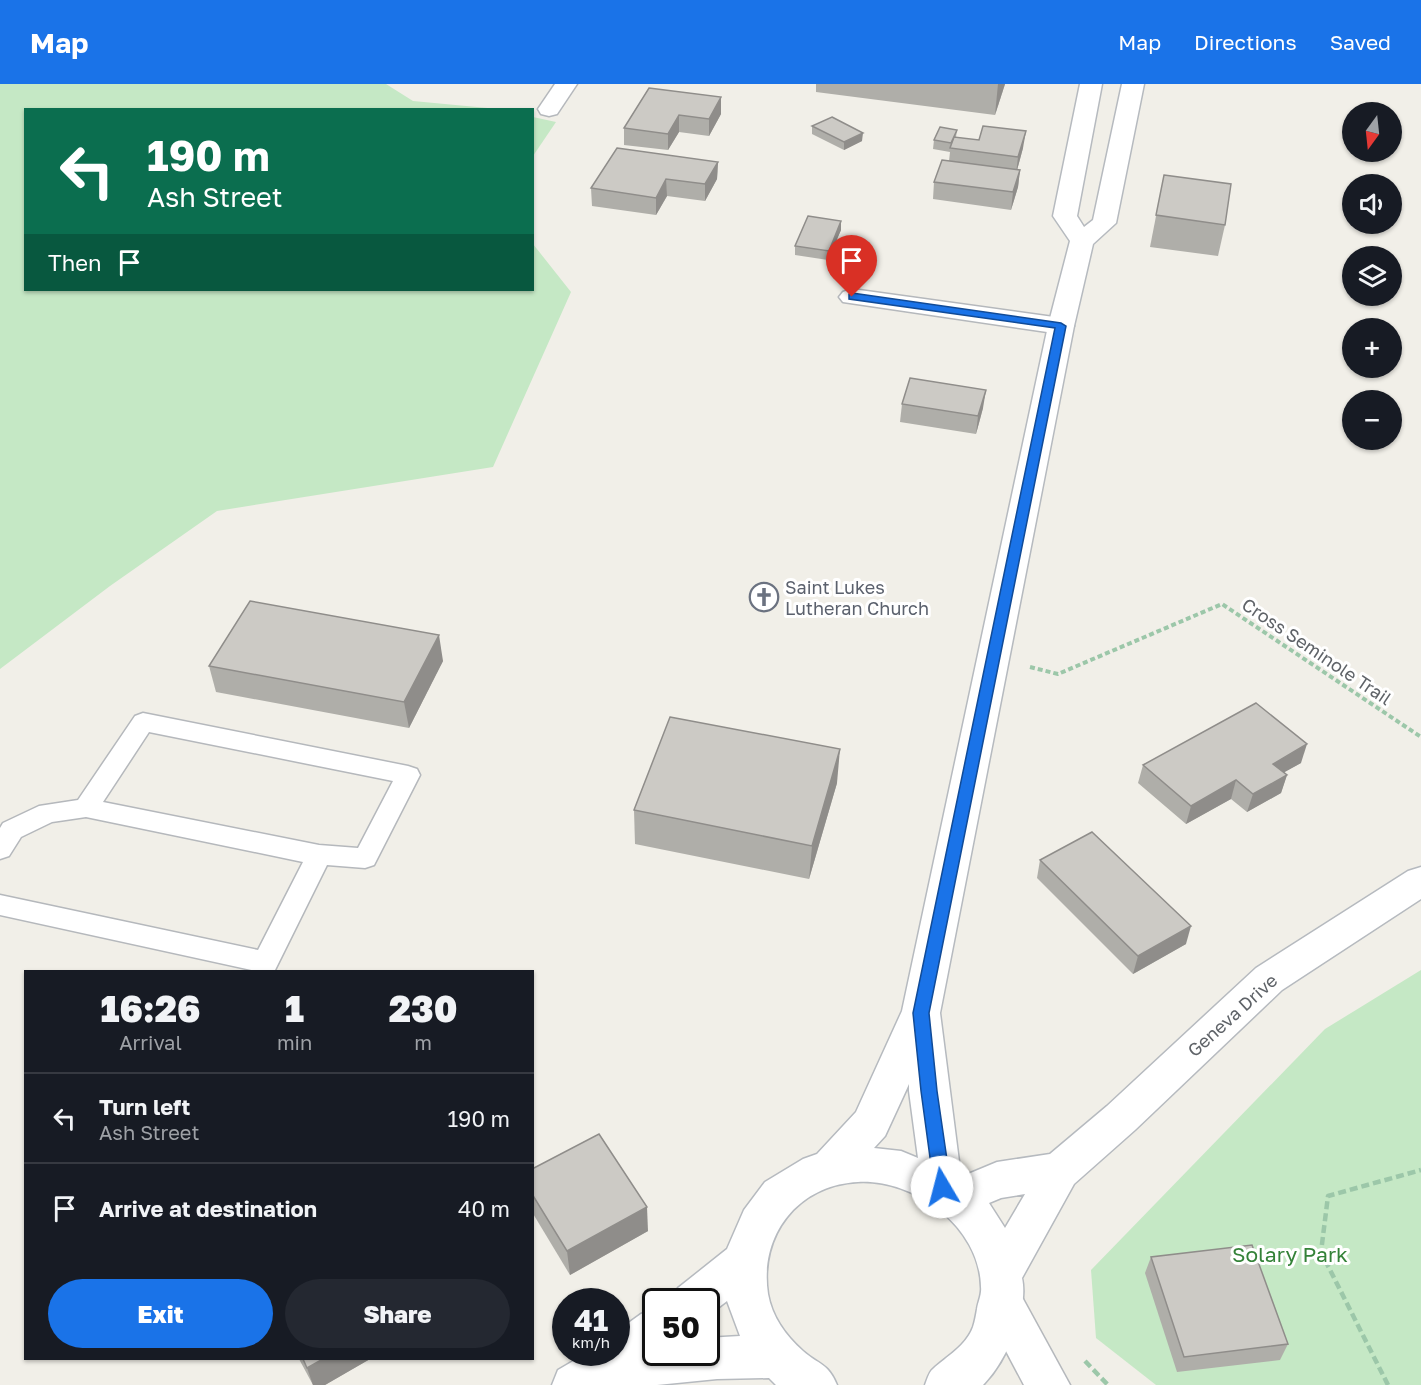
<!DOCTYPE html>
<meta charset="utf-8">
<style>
:root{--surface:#171b24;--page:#242831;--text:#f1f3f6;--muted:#9ea1a6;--line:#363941;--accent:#1a73e8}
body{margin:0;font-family:"Golos Text",sans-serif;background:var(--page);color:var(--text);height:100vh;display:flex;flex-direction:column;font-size:22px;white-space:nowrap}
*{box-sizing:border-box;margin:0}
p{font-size:20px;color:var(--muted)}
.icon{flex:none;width:33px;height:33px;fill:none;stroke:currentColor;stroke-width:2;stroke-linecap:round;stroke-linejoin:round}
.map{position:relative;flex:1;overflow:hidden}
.details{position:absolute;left:24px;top:886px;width:510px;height:390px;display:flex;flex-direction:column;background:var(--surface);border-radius:0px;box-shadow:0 2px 4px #0004}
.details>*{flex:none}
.banner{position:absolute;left:24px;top:24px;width:510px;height:183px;border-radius:0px;box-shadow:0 2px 4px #0004;background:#0b6e4f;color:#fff;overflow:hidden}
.needle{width:39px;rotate:195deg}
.fabs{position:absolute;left:1342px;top:18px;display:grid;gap:12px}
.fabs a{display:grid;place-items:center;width:60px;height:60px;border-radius:50%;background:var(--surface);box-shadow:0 2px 4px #0004;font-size:30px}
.speed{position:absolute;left:552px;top:1204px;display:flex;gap:12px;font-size:30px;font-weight:700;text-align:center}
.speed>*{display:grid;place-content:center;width:78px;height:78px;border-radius:50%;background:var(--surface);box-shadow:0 2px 4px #0004;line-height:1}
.speed small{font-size:15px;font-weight:400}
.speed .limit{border:3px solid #111;border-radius:9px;background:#fff;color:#111}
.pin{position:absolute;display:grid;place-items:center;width:51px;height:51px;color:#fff;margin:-62px -26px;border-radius:50% 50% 50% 0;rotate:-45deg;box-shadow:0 0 6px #0007}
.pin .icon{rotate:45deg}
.me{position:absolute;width:66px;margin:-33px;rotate:352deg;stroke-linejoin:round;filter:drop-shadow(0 0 4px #0008)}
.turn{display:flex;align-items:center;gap:21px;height:126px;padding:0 24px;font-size:27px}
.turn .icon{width:78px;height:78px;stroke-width:2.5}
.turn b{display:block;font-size:42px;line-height:51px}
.then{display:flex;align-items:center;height:57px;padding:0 24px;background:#0003;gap:12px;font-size:22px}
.eta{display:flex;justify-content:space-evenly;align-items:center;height:102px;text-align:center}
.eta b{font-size:36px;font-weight:800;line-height:42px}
.cta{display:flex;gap:12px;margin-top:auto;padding:12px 24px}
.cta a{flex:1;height:69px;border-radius:36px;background:var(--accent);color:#fff;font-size:24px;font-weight:800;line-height:69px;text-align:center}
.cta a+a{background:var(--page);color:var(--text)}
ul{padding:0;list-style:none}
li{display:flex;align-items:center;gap:18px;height:90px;padding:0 24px;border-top:2px solid var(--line)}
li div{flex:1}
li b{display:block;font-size:22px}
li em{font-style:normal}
header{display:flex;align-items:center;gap:36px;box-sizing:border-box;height:84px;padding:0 30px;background:var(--accent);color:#fff}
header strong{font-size:28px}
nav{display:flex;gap:33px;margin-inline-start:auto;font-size:21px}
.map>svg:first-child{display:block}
</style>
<header>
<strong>Map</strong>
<nav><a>Map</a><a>Directions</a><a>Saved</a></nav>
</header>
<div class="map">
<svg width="1421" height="1301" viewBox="0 0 1421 1301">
<rect width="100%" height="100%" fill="#f1efe8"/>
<g fill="#c5e8c5">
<path d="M0,0h386l27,17 85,8 -472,1v180h506l1,-46 38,48 -78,175 -276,44 -107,75 -110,83z"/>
<path d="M533,33l23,5 -23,34 -1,-39z"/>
<path d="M1421,886v415h-265l-60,-47 -5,-68 234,-241z"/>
</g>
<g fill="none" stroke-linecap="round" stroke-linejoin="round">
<g stroke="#b5b8bc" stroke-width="3">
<path id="service" d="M143,629l265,53 9,3 3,6 -46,90 -9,3 -38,-3 -52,105 -14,2 -261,-57v-20l258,55 45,-88 -217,-45 -34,5 -31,15 -12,19 -9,3v-31l3,-5 36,-17 39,-6 57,-84zM149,648l244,49 -35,67 -39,-3 -216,-43z"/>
</g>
<g stroke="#b5b8bc" stroke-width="3">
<g id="minor">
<path d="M555,0h22l-20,30 -8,2 -8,-2 -3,-5z"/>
<path d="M852,205l209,29 9,3 4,5 -4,5 -9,3 -218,-32 -4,-5 4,-5z"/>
</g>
</g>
<g stroke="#b5b8bc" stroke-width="3">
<path id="tertiary" d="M1002,1198l15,6 53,97h-46l-44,-83 7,-14z"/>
</g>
<g stroke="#b6babf" stroke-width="3">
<path id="secondary" d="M1080,0h22l-25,132 7,11 9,-7 29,-136h22l-28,139 -23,21 -19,82 -134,687 21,164 36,-15 53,-8 57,-48 149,-138 152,-97 13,-4v32l-139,91 -147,140 -61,54 -52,94c7,32 -16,84 -39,107h-58c2,-5 4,-13 8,-16 14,-13 33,-23 40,-42 2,-6 3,-12 4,-18 1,-7 5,-15 4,-22 -1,-60 -66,-108 -123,-105 -60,3 -99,53 -90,112 4,23 18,42 35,57 16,14 25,12 34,34h-61l-7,-7 -52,1 -60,6h-105l6,-15 29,-17h29v-21l25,-18 15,-5v44h50v-15l34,-2 -13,-35 -21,16v-15h-35l7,-14 49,-39 17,-39 21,-28 38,-23 14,-5 39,-42 46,-101 146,-685 22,-85 -17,-25zM909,1000v7l9,67 -17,-7 -27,-3 11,-12zM1025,1110l-20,34 -16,-25 12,-5z"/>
</g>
<path stroke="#9cc7a9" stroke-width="4" stroke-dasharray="5 3" stroke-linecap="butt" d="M1030,583l28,7 164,-70 199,133"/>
<g stroke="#9cc7a9" stroke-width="4.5" stroke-dasharray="8 4" stroke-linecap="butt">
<path d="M1085,1277l23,24"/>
<path d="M1388,1301l-67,-133 7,-56 93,-26"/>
</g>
<use href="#service" fill="#fff" fill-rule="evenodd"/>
<use href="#minor" fill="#fff" fill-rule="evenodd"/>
<use href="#tertiary" fill="#fff" fill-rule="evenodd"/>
<use href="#secondary" fill="#fff" fill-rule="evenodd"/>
</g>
<g fill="#afaea9">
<path d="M816,0h189l-10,31 -179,-23z"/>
<path d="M649,4l72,26 -12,22 -30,-4 -11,18 -44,-5v-17z"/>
<path d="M812,42l50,15 -18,9 -32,-16z"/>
<path d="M957,46l-1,7 67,11 -6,22h3l-2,17 -7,23 -78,-11 1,-17 15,-21 1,-9 -17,-3 1,-9z"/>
<path d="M718,78l-1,17 -12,22 -38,-5 -11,19 -64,-9 -1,-18z"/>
<path d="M1164,91l61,50 -7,31 -68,-9z"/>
<path d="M841,137v9l-13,30 -33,-5v-9z"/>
<path d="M902,320l81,4 -7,26 -76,-12z"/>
<path d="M443,577l-34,67 -193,-36 -7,-26z"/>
<path d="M1301,679l-17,9 3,3 -6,18 -34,19 -16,-13 -45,25 -48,-41 5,-18z"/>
<path d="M837,699l-28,96 -174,-35 -1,-34z"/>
<path d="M1040,776l146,84 -53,30 -96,-96z"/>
<path d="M532,1085l116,62 -78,44 -38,-63z"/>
<path d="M1151,1173l137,87 -8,16 -103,12 -32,-99z"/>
<path d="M299,1275h71l-45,26h-12z"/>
</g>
<g fill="#8f8d8a">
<path d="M998,0h7l-10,31z"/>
<path d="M721,13v17l-12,22v-17z"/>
<path d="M679,31v17l-11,18v-16z"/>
<path d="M1026,47l-3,17 -7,26 2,-17z"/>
<path d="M863,49l-1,8 -18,9v-8z"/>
<path d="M718,78l-1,17 -12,22v-17z"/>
<path d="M1020,86l-2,17 -7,23 2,-18z"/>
<path d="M666,95l1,17 -11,19v-17z"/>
<path d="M841,137v9l-13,30 1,-9z"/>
<path d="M986,306l-3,18 -7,26 2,-18z"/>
<path d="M439,551l4,26 -34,67 -5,-26z"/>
<path d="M1307,660l-6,19 -34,19 6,-18z"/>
<path d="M840,665l-3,34 -28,96 3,-33z"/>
<path d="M1287,691l-6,18 -34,19 6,-18z"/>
<path d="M1236,696l-5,19 -45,25 5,-18z"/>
<path d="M1191,842l-5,18 -53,30 5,-18z"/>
<path d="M647,1123l1,24 -78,44 -3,-24z"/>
<path d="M323,1275h47l-45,26h-12l-6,-17z"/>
</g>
<g fill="#cccac5" stroke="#8f8d8a" stroke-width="1.5">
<path d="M649,4l72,9 -12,22 -30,-4 -11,19 -44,-6z"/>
<path d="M832,33l31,16 -19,9 -32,-16z"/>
<path d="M983,42l43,5 -8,26 -68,-9 4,-11 25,3z"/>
<path d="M940,43l17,3 -6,13 -17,-3z"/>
<path d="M617,64l101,14 -13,22 -39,-5 -10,19 -65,-10z"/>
<path d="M942,76l78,10 -7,22 -79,-10z"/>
<path d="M1164,91l67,9 -6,41 -69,-10z"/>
<path d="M808,132l33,5 -12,30 -34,-5z"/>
<path d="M910,294l76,12 -8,26 -76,-12z"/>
<path d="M250,517l189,34 -35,67 -195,-36z"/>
<path d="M1256,619l51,41 -34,20 14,11 -34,19 -17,-14 -45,26 -48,-41z"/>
<path d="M670,633l170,32 -28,97 -178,-36z"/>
<path d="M1092,748l99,94 -53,30 -98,-96z"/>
<path d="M599,1050l48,73 -80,44 -35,-57v-25z"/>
<path d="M1252,1161l36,99 -104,13 -33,-100z"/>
<path d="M303,1275h20l-16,9z"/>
</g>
<path fill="#1a73e8" stroke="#114b97" stroke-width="1.5" d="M852,209l209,30 5,3 -137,687 8,78 14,96 -3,5 -6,3 -6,-3 -2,-5 -13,-96 -8,-78 142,-685 -206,-29v-5z"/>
<defs>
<g id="church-ring" transform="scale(1.5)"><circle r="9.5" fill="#fff" stroke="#6b7280" stroke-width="1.5"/><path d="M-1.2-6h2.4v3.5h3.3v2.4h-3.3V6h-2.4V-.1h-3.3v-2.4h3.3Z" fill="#6b7280"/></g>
</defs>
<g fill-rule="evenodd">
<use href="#church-ring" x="764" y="513"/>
</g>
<g text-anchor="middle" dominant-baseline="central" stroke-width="6" stroke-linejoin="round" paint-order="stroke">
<g font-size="18" fill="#5b616d" stroke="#fff" text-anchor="start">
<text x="785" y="503">Saint Lukes<tspan x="785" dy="21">Lutheran Church</tspan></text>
</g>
<g font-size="18" fill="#5f6368" stroke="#fff">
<text transform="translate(1317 567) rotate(34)">Cross Seminole Trail</text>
<text transform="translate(1232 931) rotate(-42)">Geneva Drive</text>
</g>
<g font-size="21" fill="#348238" stroke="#fff">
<text x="1290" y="1170">Solary Park</text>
</g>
</g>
</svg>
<div class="fabs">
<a><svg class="needle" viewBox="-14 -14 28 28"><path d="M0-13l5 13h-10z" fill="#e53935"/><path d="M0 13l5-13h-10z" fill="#9ea1a6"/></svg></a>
<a><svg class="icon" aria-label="sound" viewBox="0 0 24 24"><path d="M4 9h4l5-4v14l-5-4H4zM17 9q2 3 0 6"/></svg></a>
<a><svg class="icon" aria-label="layers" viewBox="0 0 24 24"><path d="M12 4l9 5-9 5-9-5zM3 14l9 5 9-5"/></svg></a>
<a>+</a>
<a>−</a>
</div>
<div class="speed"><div>41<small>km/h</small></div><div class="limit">50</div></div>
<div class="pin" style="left:852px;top:213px;background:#d93025"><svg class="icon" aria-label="arrive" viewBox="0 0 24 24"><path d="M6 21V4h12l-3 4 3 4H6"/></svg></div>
<svg class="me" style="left:942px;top:1103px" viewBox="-20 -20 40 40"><circle r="19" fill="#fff"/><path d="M0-13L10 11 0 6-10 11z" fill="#1a73e8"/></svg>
<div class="banner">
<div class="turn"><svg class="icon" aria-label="left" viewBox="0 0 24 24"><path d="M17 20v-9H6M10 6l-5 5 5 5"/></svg><div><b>190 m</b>Ash Street</div></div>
<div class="then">Then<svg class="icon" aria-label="arrive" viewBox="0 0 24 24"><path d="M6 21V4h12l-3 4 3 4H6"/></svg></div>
</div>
<section class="details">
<div class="eta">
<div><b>16:26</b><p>Arrival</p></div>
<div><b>1</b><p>min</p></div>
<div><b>230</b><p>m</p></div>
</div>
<ul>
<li><svg class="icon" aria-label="left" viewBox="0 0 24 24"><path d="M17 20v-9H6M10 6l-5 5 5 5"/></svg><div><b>Turn left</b><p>Ash Street</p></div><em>190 m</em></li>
<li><svg class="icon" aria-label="arrive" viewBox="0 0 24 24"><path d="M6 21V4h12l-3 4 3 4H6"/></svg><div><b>Arrive at destination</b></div><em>40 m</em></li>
</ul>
<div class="cta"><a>Exit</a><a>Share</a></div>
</section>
</div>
